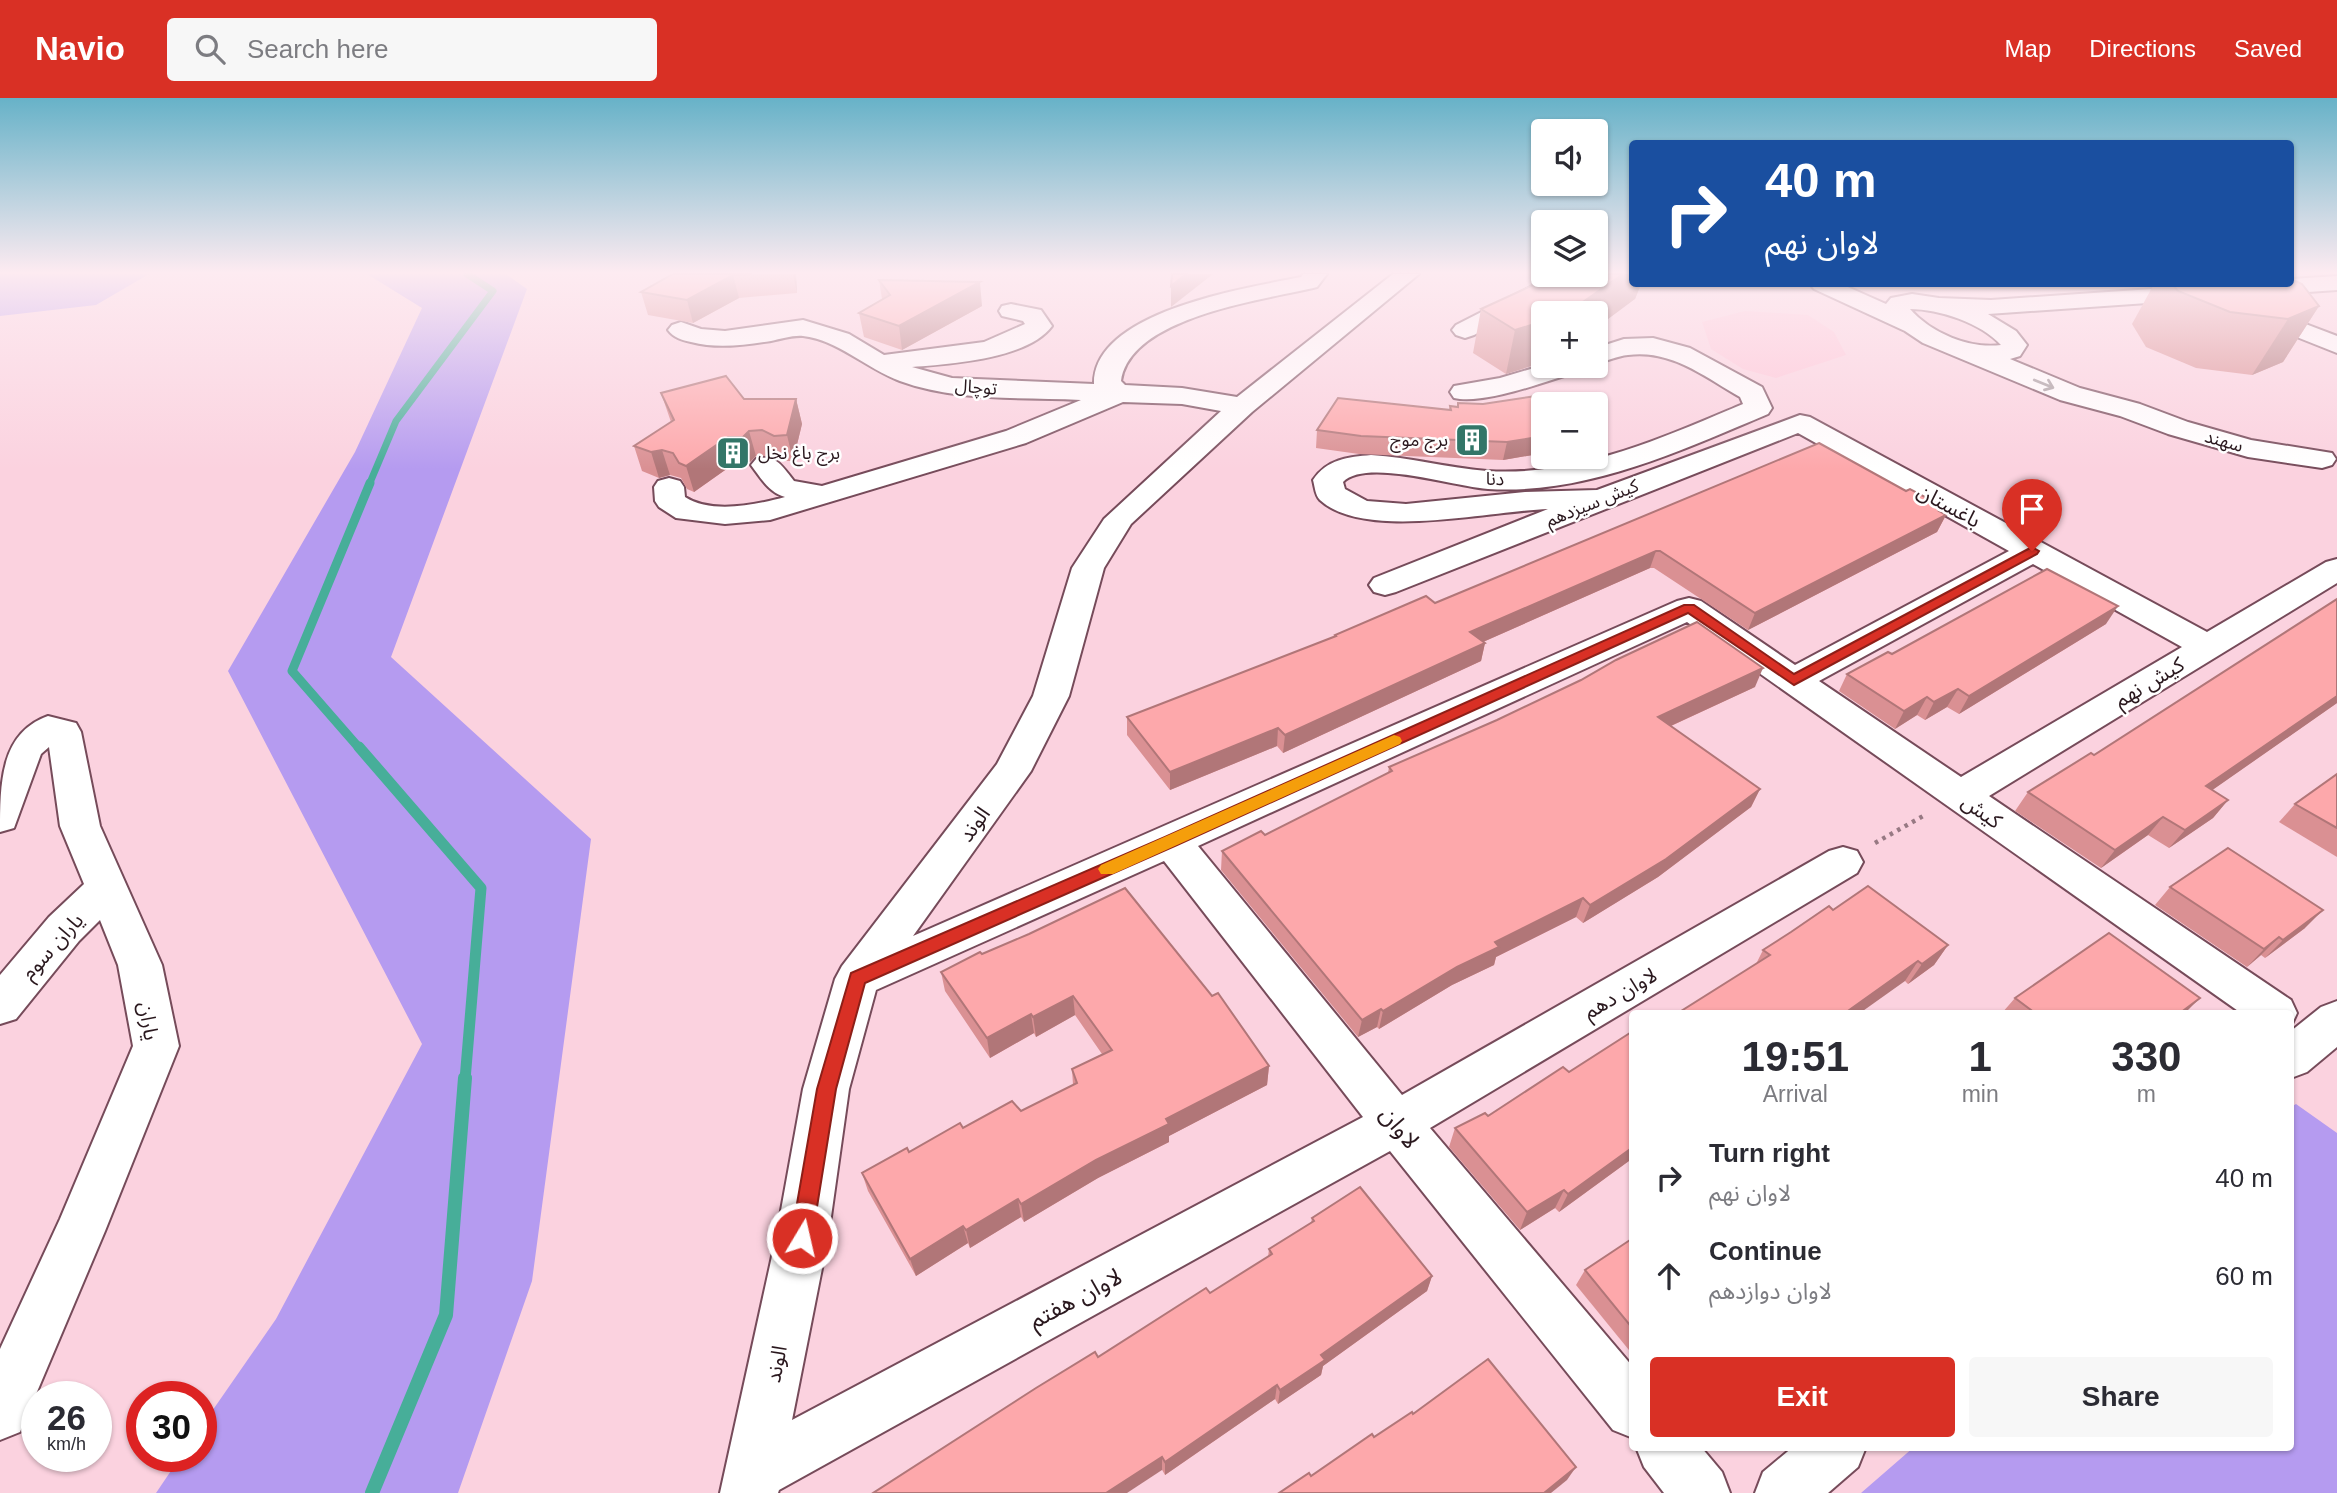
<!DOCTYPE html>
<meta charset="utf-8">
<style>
:root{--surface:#fff;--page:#f7f7f7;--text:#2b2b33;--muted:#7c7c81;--accent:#d93025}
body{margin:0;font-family:Helvetica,"Noto Sans Arabic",sans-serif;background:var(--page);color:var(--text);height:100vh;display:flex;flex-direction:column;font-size:26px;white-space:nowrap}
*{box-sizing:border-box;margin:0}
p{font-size:23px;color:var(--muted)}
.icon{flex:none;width:38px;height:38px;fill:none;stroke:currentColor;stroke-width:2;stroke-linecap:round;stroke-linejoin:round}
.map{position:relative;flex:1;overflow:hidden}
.sheet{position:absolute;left:1629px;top:912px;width:665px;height:441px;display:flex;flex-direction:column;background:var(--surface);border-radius:7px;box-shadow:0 2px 5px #0004}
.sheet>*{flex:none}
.hud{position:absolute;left:1629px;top:42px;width:665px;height:147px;border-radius:7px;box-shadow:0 2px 5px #0004;background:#1a4fa0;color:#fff;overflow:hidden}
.fabs{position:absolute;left:1531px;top:21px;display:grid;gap:14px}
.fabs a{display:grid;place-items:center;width:77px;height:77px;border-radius:7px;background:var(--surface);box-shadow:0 2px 5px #0004;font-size:35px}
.speed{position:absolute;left:21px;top:1283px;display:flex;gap:14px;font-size:35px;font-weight:700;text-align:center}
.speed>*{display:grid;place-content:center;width:91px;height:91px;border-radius:50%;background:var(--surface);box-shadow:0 2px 5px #0004;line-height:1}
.speed small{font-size:18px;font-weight:400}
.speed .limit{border:10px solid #d22;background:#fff;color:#111}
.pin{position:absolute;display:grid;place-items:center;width:60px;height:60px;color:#fff;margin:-72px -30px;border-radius:50% 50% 50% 0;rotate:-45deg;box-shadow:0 0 7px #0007}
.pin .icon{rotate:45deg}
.me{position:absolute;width:77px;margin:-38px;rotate:9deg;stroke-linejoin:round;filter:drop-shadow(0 0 5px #0008)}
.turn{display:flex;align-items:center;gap:24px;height:147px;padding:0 21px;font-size:32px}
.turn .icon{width:91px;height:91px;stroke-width:2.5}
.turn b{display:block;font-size:49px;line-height:60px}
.eta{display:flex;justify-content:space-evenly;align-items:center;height:119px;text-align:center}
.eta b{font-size:42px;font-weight:800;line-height:49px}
.action{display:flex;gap:14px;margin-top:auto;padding:14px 21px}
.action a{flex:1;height:80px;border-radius:7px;background:var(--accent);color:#fff;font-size:28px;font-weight:800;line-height:80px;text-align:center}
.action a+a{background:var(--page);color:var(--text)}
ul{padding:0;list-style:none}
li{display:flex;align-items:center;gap:21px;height:98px;padding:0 21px}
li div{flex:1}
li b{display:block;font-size:26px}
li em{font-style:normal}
header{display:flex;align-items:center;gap:42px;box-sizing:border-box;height:98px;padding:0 35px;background:var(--accent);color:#fff}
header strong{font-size:33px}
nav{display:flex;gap:38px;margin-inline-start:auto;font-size:24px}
.search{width:490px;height:63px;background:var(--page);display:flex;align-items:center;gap:18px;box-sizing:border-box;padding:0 24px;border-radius:7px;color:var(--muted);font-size:26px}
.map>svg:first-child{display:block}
</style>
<header>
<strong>Navio</strong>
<div class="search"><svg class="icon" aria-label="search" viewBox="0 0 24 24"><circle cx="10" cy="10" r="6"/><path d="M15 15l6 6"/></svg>Search here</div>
<nav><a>Map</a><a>Directions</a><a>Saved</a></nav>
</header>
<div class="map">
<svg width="2337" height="1395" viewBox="0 0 2337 1395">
<rect width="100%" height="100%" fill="#fbd2df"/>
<path fill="#fec4d6" d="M1745,213l63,4 26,17 12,23 -70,23 -33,-9 -32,-20 -9,-27z"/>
<g fill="#b59bf0">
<path d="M0,176h149l-53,31 -96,11z"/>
<path d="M367,176h139l21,15 -136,368 200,182 -59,442 -74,212h-302l25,-37h20v-29l75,-108 146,-275 -194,-373 127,-219 67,-144z"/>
<path d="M2296,1006l41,29v360h-476l53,-46h377v-340z"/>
</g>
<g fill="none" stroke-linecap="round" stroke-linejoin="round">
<path stroke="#47ae99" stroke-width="7" d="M369,387l27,-64 97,-130 -26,-17"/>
<path stroke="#47ae99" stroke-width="9" d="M360,651l-68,-78 78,-188"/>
<path stroke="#47ae99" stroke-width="11" d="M359,649l122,141 -16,192"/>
<path stroke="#47ae99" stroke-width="14" d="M372,1395l74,-178 19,-237"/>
<g stroke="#764b5a" stroke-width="4">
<g id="minor">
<path d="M1303,176h24l-10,13c-52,13 -187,29 -196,94l4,4 57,3 55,9 156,-123h26l-167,138 -121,112 -27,44 -35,128 -38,75 -118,165 764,-335 12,-3 12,3 94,64 214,-114 -211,-118 -402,159 -11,3 -11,-3 -5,-7 5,-7 174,-69c-58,2 -184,32 -228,-9 -5,-5 -5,-13 -7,-20 14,-21 35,-23 58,-25 39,2 77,13 116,16 90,6 175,-33 256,-67l-3,-7c-35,-20 -69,-48 -112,-42 -11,1 -21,6 -32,9v-16l28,-9 29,-1 37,10 72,39 10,21 -4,6c-88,37 -182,81 -280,75 -32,-2 -122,-31 -145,-7l2,7 22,12 39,3 119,-12 72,-2 203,-75 10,2 397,215 119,-70 11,-3v24l-348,213 302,204 6,13 -6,13v-13h-50l-554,-391 -489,224 204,249 427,-244 14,-4 14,4 6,11 -6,11 -427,255 203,239v71l-20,-8 -223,-279 -611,339 -1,3h-58l56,-255 27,-149 32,-110 7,-13 155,-202 36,-68 39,-128 32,-49 117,-108 -39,-7 -59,-2 -97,41 -256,77 -45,4 -49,-6 -17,-11 -4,-6 -1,-14 4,-6 11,-3 11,3 4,6 1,10c26,17 71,8 100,0 -16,-4 -24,-19 -34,-32l5,-6c20,-5 26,7 38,22l28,5 184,-55 75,-31c-59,-3 -124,2 -181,-19 -33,-12 -62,-41 -97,-45 -10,-1 -22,3 -32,5 -27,4 -53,8 -80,1 -9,-2 -17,-4 -23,-12l4,-5 9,-3 20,7 24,2 78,-11 46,14 35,21 100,-13 41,-18 -2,-3 -21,-5 -3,-5 3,-5 9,-2 30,6 11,16c-24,33 -102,38 -140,41l40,11 142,6c-1,-73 153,-96 207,-107zM2033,466l149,83 -221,130 -142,-96zM1164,763l199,256 -571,303 36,-182 21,-149 27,-99z"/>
<path d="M1548,177h26l-18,18 -82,42 -9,3 -9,-3 -4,-5 4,-5 82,-42z"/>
<path d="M2337,178v14l-349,24 28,17 11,14 -7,11 -10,3 70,29 60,16 48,18 63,18 81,13 4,6 -4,6 -10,3 -74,-11 -80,-23 -48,-18 -60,-16 -137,-57 -18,-12 -91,-42 -4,-5h31l45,20 5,-6 21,-4 27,4 52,2 234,-16h66v-5zM1910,211c29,0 71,14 91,36 -32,4 -70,-12 -91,-36z"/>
<path d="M2253,206l84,32v17l-93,-37 -3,-5 3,-5z"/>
<path d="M1544,267l37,1 -4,6c-30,9 -93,33 -123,26l-4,-6 4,-6 46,-8z"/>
<path d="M48,618l28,7 5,9 19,94 62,139 17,81 -74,185 -85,201 -20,8v-91l60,-130 73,-173 -15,-81 -18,-45 -21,21 -63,78 -16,5v-49l49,-58 35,-33 -24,-58 -11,-79 -8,7 -27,74 -14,4c0,-48 0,-99 48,-116z"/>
<path d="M2337,903v46l-30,25 -16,6v-47l30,-24z"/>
<path d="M1636,1349h65l21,25 8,21h-66l-20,-26z"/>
<path d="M1793,1349h73l-8,20 -30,26h-73l8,-21z"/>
</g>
</g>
<path stroke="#977983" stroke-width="4.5" stroke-dasharray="3.5 5" stroke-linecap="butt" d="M1875,745l50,-28"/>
<use href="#minor" fill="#fff" fill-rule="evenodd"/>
</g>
<g fill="#da9093">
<path d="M669,176h127l1,19 -58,5 -46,25 -45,-8 -7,-23 29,-17z"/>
<path d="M1551,177h45l37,9h8l-6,15 -91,14v49l-38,12 -33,-21 8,-44 69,-32z"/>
<path d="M879,182l103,26 -80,44 -38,-13 -5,-24 23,-14z"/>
<path d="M2154,186h137l28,22 -36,56 -31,13 -56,-7 -50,-21 -14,-23z"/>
<path d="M661,295l83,6h52l6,25 -9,37h-12l-12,-5h-13l-6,6 -15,1 -41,29 -7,-3 -6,-11 -11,-3 -11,3 -17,-7 -8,-25 37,-24z"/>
<path d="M1458,305l86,1v49l-41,7 -144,-6 -43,-6 1,-18 132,-20 1,-4 7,1z"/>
<path d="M1819,345l127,72 -9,17 -189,98 -94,-62h-4l-167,74 2,1 -4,18 -198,92 -6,-7 -107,44 -43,-55v-18l207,-80 1,-2 100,-32z"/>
<path d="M2337,501v104l-125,87 16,10 -15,18 -44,30 -21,-13 -47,33 -86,-57 13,-19 66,-37z"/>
<path d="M2106,526l-147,90 -12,-7 -22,13 -8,-5 -22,14 -56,-38 8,-17 45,-20z"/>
<path d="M1755,589l-84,39 89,63 -9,18 -93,70 -75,46 -7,-6 -80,40 -2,8 -42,20 -73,44 -2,-2 -19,10 -137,-167 1,-19 43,-16 123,-62 1,-6z"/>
<path d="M2337,676v83l-58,-35 16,-18z"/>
<path d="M2170,789l135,41 -40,30 -4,-3 -14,12 -92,-62z"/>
<path d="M1833,812l115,35 -14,20 -26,19 -3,-3 -214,26 65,-43 7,-14z"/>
<path d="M982,856l287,112 -2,19 -98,51v6l-71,36 -74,44 -3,-5 -51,31 -2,-5 -52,33 -48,-85 -6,-18 101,-45 58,-17 52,-26 -1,-16 30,-15 -27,-39 -39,22 -2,-4 -44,25 -45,-67 -4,-19z"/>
<path d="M2015,900l170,15h-183z"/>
<path d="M1633,933v127l-74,54 -4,-4 -35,22 -71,-83 6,-19 33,-12 81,-44z"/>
<path d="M1312,1120l120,58 -5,15 -104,75 -2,9 -43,29 -3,-5 -110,76 -67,-118 112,-64 58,-36 1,-8 42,-26z"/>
<path d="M1633,1140v117l-57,-70 9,-15z"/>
</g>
<g fill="#b17678">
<path d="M793,176h3l1,19z"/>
<path d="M1186,176h27l-42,33v-21z"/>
<path d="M1623,176h10v10h8l-6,15 -39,29v-15h-29z"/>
<path d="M733,177l6,23 -46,25 -6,-23z"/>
<path d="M980,184l2,24 -80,44 -3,-24z"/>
<path d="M2319,208l-36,56 -31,13 36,-56z"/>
<path d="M1544,223v41l-38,12 9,-44z"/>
<path d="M796,301l6,25 -9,37 -6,-26z"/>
<path d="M749,333l7,25 -6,6 -7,-25z"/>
<path d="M1544,338v17l-41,7 4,-18z"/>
<path d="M728,339l7,26 -41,29 -8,-26z"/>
<path d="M662,352l8,25 -11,3 -8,-26z"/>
<path d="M1946,410l-5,9 5,-2 -9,17 -189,98 7,-17z"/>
<path d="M1656,453l-6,17 -183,81 3,-17z"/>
<path d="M2118,508l-12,18 -147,90 10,-18z"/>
<path d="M1485,545l-4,18 -198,92 2,-18z"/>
<path d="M1763,570l-8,19 -104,48 7,-18z"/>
<path d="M1958,591l-11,18 -22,13 9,-18z"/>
<path d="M2337,598v7l-146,102 15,-19z"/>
<path d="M1927,599l-10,18 -22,14 9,-18z"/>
<path d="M1278,630l-1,18 -107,44v-18z"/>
<path d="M1760,691l-9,18 -93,70 -75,46 7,-18z"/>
<path d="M2228,702l-15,18 -44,30 16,-18z"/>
<path d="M2163,719l-15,18 -47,33 14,-18z"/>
<path d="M1583,800l-7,19 -80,40 -2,8 -42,20 -73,44 4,-18 112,-69z"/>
<path d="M2323,812l-18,18 -40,30 18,-18z"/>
<path d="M2279,839l-18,18 -14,12 17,-18z"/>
<path d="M1948,847l-14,20 -26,19 14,-20z"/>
<path d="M1918,863l-13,20 -45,32h-15z"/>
<path d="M1073,898l2,19 -39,22 -3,-20z"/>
<path d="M2200,900l-15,15h-5z"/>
<path d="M1381,911l-4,18 -19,10 4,-17z"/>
<path d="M1031,916l3,19 -44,25 -3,-20z"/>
<path d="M1269,968l-2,19 -98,51v6l-71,36 -74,44 -3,-18 145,-85z"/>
<path d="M1633,1049v11l-74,54 9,-18z"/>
<path d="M1564,1092l-9,18 -35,22 7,-18z"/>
<path d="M1018,1101l3,18 -51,31 -4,-18z"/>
<path d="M963,1128l5,17 -52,33 -6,-17z"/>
<path d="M1432,1178l-5,15 -104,75 -2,9 -43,29 2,-14 41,-35z"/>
<path d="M1277,1287l-2,14 -110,76v-13z"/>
<path d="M1162,1359v13l-35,23h-21z"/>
<path d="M1576,1369l-9,13 -16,13h-7z"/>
</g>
<g fill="#fda8ab" stroke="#b17678" stroke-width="2">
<path d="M673,176h79l-19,1 -46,25 -46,-8z"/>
<path d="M1172,176h14l-15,12z"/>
<path d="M1596,176h27l-56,39h-23v8l-29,9 -34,-21 74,-34h41z"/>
<path d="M2291,181l11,5 17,22 -31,13 -58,-7 -52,-21 -6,-7h119z"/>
<path d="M879,182l101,2 -81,44 -40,-13 31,-18z"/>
<path d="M726,278l18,23h52l-9,36 -13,1 -12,-6 -13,1 -6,6h-15l-42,29 -7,-3 -6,-10 -11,-3 -11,2 -17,-6 40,-26 -13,-27z"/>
<path d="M1556,295l10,11h-22v32l-37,6 -146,-6 -44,-6 21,-32 113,12 -1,-4 8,1v-4l25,1z"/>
<path d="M1819,345l87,48 4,-2 36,19 -7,3 7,4 -191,98 -95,-62h-4l-186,81 15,11 -200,92 -7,-7 -108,44 -43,-55 209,-81 -1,-1 91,-39 9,7z"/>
<path d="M2047,471l71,37 -149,90 -11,-7 -24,13 -7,-5 -23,14 -57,-37 41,-22 4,2z"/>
<path d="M2337,501v97l-131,90 22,14 -43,30 -22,-13 -48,33 -87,-58 63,-39 3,2z"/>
<path d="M1697,524l66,46 -105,49 102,72 -94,70 -76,46 -7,-7 -88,44 4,5 -42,20 -74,44 -2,-2 -19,11 -140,-169 39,-20 4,4 127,-64 -3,-4 108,-47 84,-40 35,-20z"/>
<path d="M2337,676v54l-42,-24z"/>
<path d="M2228,750l95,62 -40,30 -4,-3 -15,12 -94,-62z"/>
<path d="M1868,788l80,59 -26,19 -4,-3 -73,52h-167l92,-58 -7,-5 28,-18 38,-26 4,4z"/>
<path d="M1125,790l87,108 6,-3 51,73 -103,53 3,5 -73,36 -75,44 -3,-5 -52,31 -3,-4 -53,33 -48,-86 45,-25 2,4 51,-29 3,5 49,-27 9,10 56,-28 -5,-14 40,-19 -39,-54 -40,21 -2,-3 -44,24 -46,-66 39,-20 2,2 47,-20z"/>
<path d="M2109,835l91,65 -20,15h-145l-20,-15z"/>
<path d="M1633,933v116l-65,47 -4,-4 -37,22 -72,-84 30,-15 3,3 75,-49 6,5z"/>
<path d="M1360,1089l72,89 -111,79 4,5 -45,30 -3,-5 -112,77 -3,-5 -56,36h-233l163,-105 59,-36 3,5 108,-69 4,5 62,-39 -3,-5 45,-28 -2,-3z"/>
<path d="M1633,1140v91l-48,-59z"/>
<path d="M1488,1261l88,108 -32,26h-265l30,-20 2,3 61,-42 2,3 38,-25 1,2z"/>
</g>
<defs><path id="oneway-shaft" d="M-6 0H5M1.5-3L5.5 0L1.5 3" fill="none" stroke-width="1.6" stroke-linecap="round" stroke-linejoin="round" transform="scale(1.75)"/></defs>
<use stroke="#9f979a" href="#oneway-shaft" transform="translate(2044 286) rotate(22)"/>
<linearGradient id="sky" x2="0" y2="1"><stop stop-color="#67b2c8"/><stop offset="0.47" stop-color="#fdebf1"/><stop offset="1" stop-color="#fdebf1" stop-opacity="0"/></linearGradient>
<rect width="2337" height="371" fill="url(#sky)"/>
<path fill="#d93025" stroke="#8d1f18" stroke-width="2" d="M2032,449l7,4 -2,3 -243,131 -106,-72 -511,232 -312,138 -29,106 -24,149 -3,7 -7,3 -8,-3 -3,-7 26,-149 34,-116 314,-136 519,-232h10l100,69z"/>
<path fill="#f59e0b" d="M1394,637l6,2 2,4 -2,3 -287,130h-12l-3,-5 3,-4z"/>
<defs>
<g id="building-square" transform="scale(1.75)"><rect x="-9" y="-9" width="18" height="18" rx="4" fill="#337668" stroke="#fff"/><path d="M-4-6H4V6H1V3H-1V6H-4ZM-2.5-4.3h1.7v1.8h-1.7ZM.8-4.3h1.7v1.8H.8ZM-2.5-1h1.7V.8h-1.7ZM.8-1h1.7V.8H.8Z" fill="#fff"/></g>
</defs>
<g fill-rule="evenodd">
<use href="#building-square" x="1472" y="342"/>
<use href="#building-square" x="733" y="355"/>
</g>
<g text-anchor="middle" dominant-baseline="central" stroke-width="5" stroke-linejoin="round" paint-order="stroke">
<g font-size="18" fill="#2a181e" stroke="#fff">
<text transform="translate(976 289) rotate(5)">توچال</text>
<text transform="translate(2224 343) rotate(16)">سهند</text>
<text transform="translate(1495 381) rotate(2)">دنا</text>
<text transform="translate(1592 405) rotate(-22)">کیش سیزدهم</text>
</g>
<g font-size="18" fill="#2a181e" stroke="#fff" text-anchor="end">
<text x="1448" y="342">برج موج</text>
<text x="758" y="355" text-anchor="start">برج باغ نخل</text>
</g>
<g font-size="21" fill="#2a181e" stroke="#fff">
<text transform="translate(1949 407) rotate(29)">باغستان</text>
<text transform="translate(2149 584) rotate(-31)">کیش نهم</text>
<text transform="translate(1982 713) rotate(35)">کیش</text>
<text transform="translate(974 726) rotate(-54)">الوند</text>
<text transform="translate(52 848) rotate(-48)">یاران سوم</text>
<text transform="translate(1620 895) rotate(-30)">لاوان دهم</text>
<text transform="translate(149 923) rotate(81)">یاران</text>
<text transform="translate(776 1266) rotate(-79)">الوند</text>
</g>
<g font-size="24" fill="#2a181e" stroke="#fff">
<text transform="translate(1400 1029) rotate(51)">لاوان</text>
<text transform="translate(1075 1200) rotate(-28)">لاوان هفتم</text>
</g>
</g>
</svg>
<div class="fabs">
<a><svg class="icon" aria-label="sound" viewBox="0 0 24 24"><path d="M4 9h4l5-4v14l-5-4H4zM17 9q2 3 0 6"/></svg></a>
<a><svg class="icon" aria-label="layers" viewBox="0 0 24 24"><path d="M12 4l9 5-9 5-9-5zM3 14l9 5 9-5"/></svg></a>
<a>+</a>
<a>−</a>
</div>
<div class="speed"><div>26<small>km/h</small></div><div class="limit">30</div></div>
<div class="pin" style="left:2032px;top:453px;background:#d93025"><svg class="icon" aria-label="arrive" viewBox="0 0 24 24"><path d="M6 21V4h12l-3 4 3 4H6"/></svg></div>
<svg class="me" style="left:802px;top:1140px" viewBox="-20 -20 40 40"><circle r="17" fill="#d93025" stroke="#fff" stroke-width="3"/><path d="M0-11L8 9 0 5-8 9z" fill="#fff"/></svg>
<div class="hud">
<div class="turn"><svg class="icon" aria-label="right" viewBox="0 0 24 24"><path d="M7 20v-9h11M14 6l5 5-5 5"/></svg><div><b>40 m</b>لاوان نهم</div></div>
</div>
<section class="sheet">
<div class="eta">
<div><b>19:51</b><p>Arrival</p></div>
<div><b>1</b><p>min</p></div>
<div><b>330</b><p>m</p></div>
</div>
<ul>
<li><svg class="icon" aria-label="right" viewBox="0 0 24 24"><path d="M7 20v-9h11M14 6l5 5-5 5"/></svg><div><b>Turn right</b><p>لاوان نهم</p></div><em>40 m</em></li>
<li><svg class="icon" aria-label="ahead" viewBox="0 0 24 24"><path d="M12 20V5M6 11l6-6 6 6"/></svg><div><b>Continue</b><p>لاوان دوازدهم</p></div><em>60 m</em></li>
</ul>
<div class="action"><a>Exit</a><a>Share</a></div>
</section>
</div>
